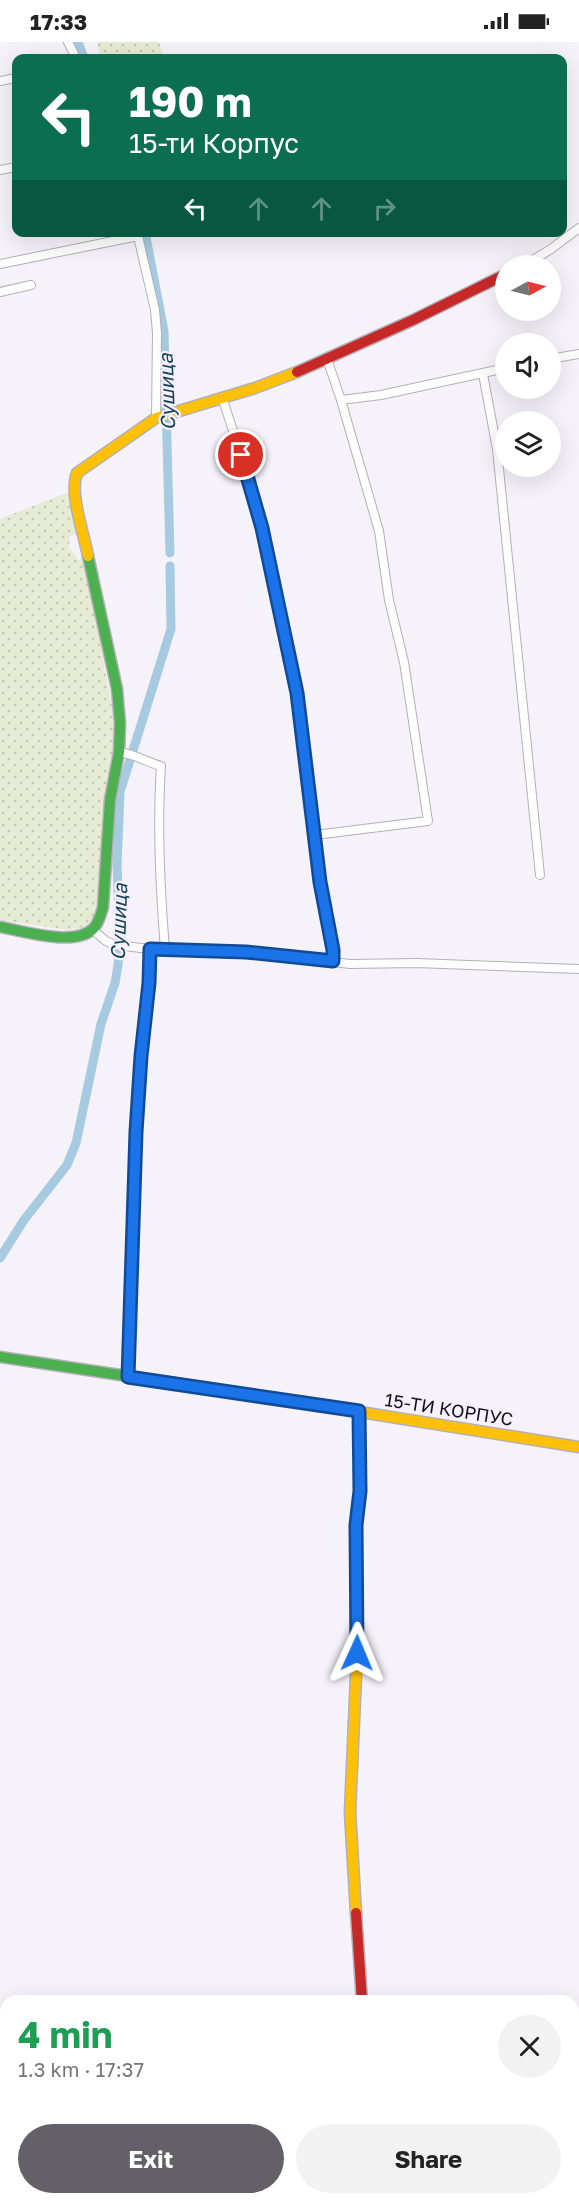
<!DOCTYPE html>
<meta charset="utf-8">
<style>
:root{--surface:#fff;--page:#f2f2f2;--text:#222;--muted:#767676;--accent:#646067}
body{margin:0;font-family:"Golos Text",sans-serif;background:var(--page);color:var(--text);height:100vh;display:flex;flex-direction:column;font-size:22px;white-space:nowrap}
*{box-sizing:border-box;margin:0}
p{font-size:20px;color:var(--muted)}
.icon{flex:none;width:33px;height:33px;fill:none;stroke:currentColor;stroke-width:2;stroke-linecap:round;stroke-linejoin:round}
.map{position:relative;flex:1;overflow:hidden}
.panel{position:absolute;left:0px;top:1953px;width:579px;height:210px;display:flex;flex-direction:column;background:var(--surface);border-radius:18px 18px 0 0;box-shadow:0 6px 24px #0002}
.panel>*{flex:none}
.guide{position:absolute;left:12px;top:12px;width:555px;height:183px;border-radius:12px;box-shadow:0 6px 24px #0002;background:#0b6e4f;color:#fff;overflow:hidden}
.needle{width:39px;rotate:83deg}
.buttons{position:absolute;left:495px;top:213px;display:grid;gap:12px}
.buttons a{display:grid;place-items:center;width:66px;height:66px;border-radius:50%;background:var(--surface);box-shadow:0 6px 24px #0002;font-size:30px}
.pin{position:absolute;display:grid;place-items:center;width:51px;height:51px;color:#fff;margin:-26px;border:3px solid #fff;border-radius:50%;box-shadow:0 2px 6px #0007}
.me{position:absolute;width:66px;margin:-33px;rotate:1deg;stroke-linejoin:round;filter:drop-shadow(0 0 4px #0008)}
.turn{display:flex;align-items:center;gap:21px;height:126px;padding:0 18px;font-size:27px}
.turn .icon{width:78px;height:78px;stroke-width:2.5}
.turn b{display:block;font-size:42px;line-height:51px}
.lanes{display:flex;align-items:center;height:57px;padding:0 18px;background:#0003;justify-content:center;gap:30px;direction:ltr}
.lanes .off{opacity:.35}
.round{display:grid;place-items:center;flex:none;width:63px;height:63px;border-radius:32px;background:var(--page)}
.headline{display:flex;align-items:center;justify-content:space-between;height:102px;padding:0 18px}
h1{font-size:36px;font-weight:700;line-height:45px;color:#1e9e55}
.cta{display:flex;gap:12px;margin-top:auto;padding:12px 18px}
.cta a{flex:1;height:69px;border-radius:36px;background:var(--accent);color:#fff;font-size:24px;font-weight:700;line-height:69px;text-align:center}
.cta a+a{background:var(--page);color:var(--text)}
.status{display:flex;justify-content:space-between;align-items:center;height:42px;padding:0 30px;background:var(--surface);direction:ltr}
.status svg{height:16px;fill:currentColor}
.map>svg:first-child{display:block}
</style>
<div class="status"><b>17:33</b><svg viewBox="0 0 49 12"><path d="M0 12V9h3v3zM5 12V6h3v6zM10 12V3h3v9zM15 12V0h3v12zM26 1h20v11H26zM47 4h2v5h-2z"/></svg></div>
<div class="map">
<svg width="579" height="2163" viewBox="0 0 579 2163">
<defs>
<pattern id="grass-dots" width="8" height="8" patternUnits="userSpaceOnUse" patternTransform="scale(1.5)"><rect width="8" height="8" fill="#e6ebd4"/><path d="M2 2h.1M6 6h.1" fill="none" stroke="#c4c8b5" stroke-width="1.8" stroke-linecap="round"/></pattern>
</defs>
<rect width="100%" height="100%" fill="#f6f2fa"/>
<g fill="url(#grass-dots)">
<path d="M97,0h62l5,16h-63z"/>
<path d="M66,451l4,1 9,40 -9,2 -1,11 9,13 6,-2 28,149 3,33 -5,25 -11,129 -4,23 -10,10 -18,3 -67,-10v-401z"/>
</g>
<g fill="none" stroke-linecap="round" stroke-linejoin="round">
<g stroke="#a6cadf" stroke-width="9">
<path d="M78,0l6,16"/>
<path d="M145,190l19,99 6,222"/>
<path d="M0,1216l24,-38 43,-55 9,-22 25,-119 14,-41 3,-18 2,-27 -3,-73 3,-73 51,-163 -1,-63"/>
</g>
<g stroke="#b3b0b7" stroke-width="10">
<g id="street">
<path d="M68,0l8,16"/>
<path d="M0,39l16,-3"/>
<path d="M0,128l16,-3"/>
<path d="M137,190l18,78 2,23 -1,85"/>
<path d="M0,222l138,-28"/>
<path d="M523,224l28,-17 28,-21"/>
<path d="M0,250l31,-7"/>
<path d="M327,317l14,41 40,-5 125,-27"/>
<path d="M550,317l29,-5"/>
<path d="M483,332l14,75 43,426"/>
<path d="M222,355l28,86 11,41 36,170 23,188 13,68v11"/>
<path d="M119,710c16,2 27,10 42,14 -4,61 -1,123 4,183"/>
<path d="M315,793l113,-14 -24,-159 -15,-62 -10,-69 -38,-131"/>
<path d="M93,888l13,11 9,4 35,4 96,3 104,12 66,-1 163,6"/>
<path d="M128,1335l8,-245 14,-183"/>
<path d="M380,2163v-6"/>
</g>
</g>
<g stroke="#b3b0b7" stroke-width="13">
<g id="fast">
<path d="M0,885c24,4 74,20 93,2 6,-6 8,-15 10,-22l7,-107 9,-48 1,-29 -3,-34 -29,-133"/>
<path d="M0,1315l260,39"/>
</g>
</g>
<g stroke="#b3b0b7" stroke-width="13">
<g id="slow">
<path d="M88,514c-4,-23 -19,-62 -11,-83l79,-55 99,-30 42,-16"/>
<path d="M260,1354l319,51"/>
<path d="M356,1871l-6,-101 7,-159 -1,-128 4,-34 -1,-80"/>
</g>
</g>
<g stroke="#b3b0b7" stroke-width="13">
<g id="jam">
<path d="M297,330l116,-52 93,-46"/>
<path d="M356,1871l6,88"/>
</g>
</g>
<use href="#street" stroke="#fefdfe" stroke-width="8"/>
<use href="#fast" stroke="#4caf50" stroke-width="10"/>
<use href="#slow" stroke="#ffc107" stroke-width="10"/>
<use href="#jam" stroke="#c62828" stroke-width="10"/>
</g>
<g fill="none" stroke-linecap="round" stroke-linejoin="round">
<g stroke="#114b97" stroke-width="15">
<path id="route" d="M241,413l21,73 35,165 23,189 13,68v11l-87,-9 -96,-3 -1,34 -8,73 -5,76 -8,245 231,34 1,80 -4,34 1,128"/>
</g>
<use href="#route" stroke="#1a73e8" stroke-width="10"/>
</g>
<g text-anchor="middle" dominant-baseline="central" stroke-width="4.5" stroke-linejoin="round" paint-order="stroke">
<g font-size="18" fill="#151118" stroke="#f6effd">
<text transform="translate(449 1367) rotate(9)">15-ТИ КОРПУС</text>
</g>
<g font-size="20" font-style="italic" fill="#184558" stroke="#f6effd">
<text transform="translate(166 350) rotate(-92)">Сушица</text>
<text transform="translate(118 880) rotate(-88)">Сушица</text>
</g>
</g>
</svg>
<div class="buttons">
<a><svg class="needle" viewBox="-14 -14 28 28"><path d="M0-13l5 13h-10z" fill="#e53935"/><path d="M0 13l5-13h-10z" fill="#767676"/></svg></a>
<a><svg class="icon" aria-label="sound" viewBox="0 0 24 24"><path d="M4 9h4l5-4v14l-5-4H4zM17 9q2 3 0 6"/></svg></a>
<a><svg class="icon" aria-label="layers" viewBox="0 0 24 24"><path d="M12 4l9 5-9 5-9-5zM3 14l9 5 9-5"/></svg></a>
</div>
<div class="pin" style="left:241px;top:413px;background:#d93025"><svg class="icon" aria-label="arrive" viewBox="0 0 24 24"><path d="M6 21V4h12l-3 4 3 4H6"/></svg></div>
<svg class="me" style="left:357px;top:1611px" viewBox="-20 -20 40 40"><path d="M0-17L14 15 0 8-14 15z" fill="#1a73e8" stroke="#fff" stroke-width="4"/></svg>
<div class="guide">
<div class="turn"><svg class="icon" aria-label="left" viewBox="0 0 24 24"><path d="M17 20v-9H6M10 6l-5 5 5 5"/></svg><div><b>190 m</b>15-ти Корпус</div></div>
<div class="lanes"><svg class="icon" aria-label="left" viewBox="0 0 24 24"><path d="M17 20v-9H6M10 6l-5 5 5 5"/></svg><svg class="icon off" aria-label="ahead" viewBox="0 0 24 24"><path d="M12 20V5M6 11l6-6 6 6"/></svg><svg class="icon off" aria-label="ahead" viewBox="0 0 24 24"><path d="M12 20V5M6 11l6-6 6 6"/></svg><svg class="icon off" aria-label="right" viewBox="0 0 24 24"><path d="M7 20v-9h11M14 6l5 5-5 5"/></svg></div>
</div>
<section class="panel">
<div class="headline"><div><h1>4 min</h1><p>1.3 km · 17:37</p></div><a class="round"><svg class="icon" aria-label="close" viewBox="0 0 24 24"><path d="M6 6l12 12M18 6L6 18"/></svg></a></div>
<div class="cta"><a>Exit</a><a>Share</a></div>
</section>
</div>
